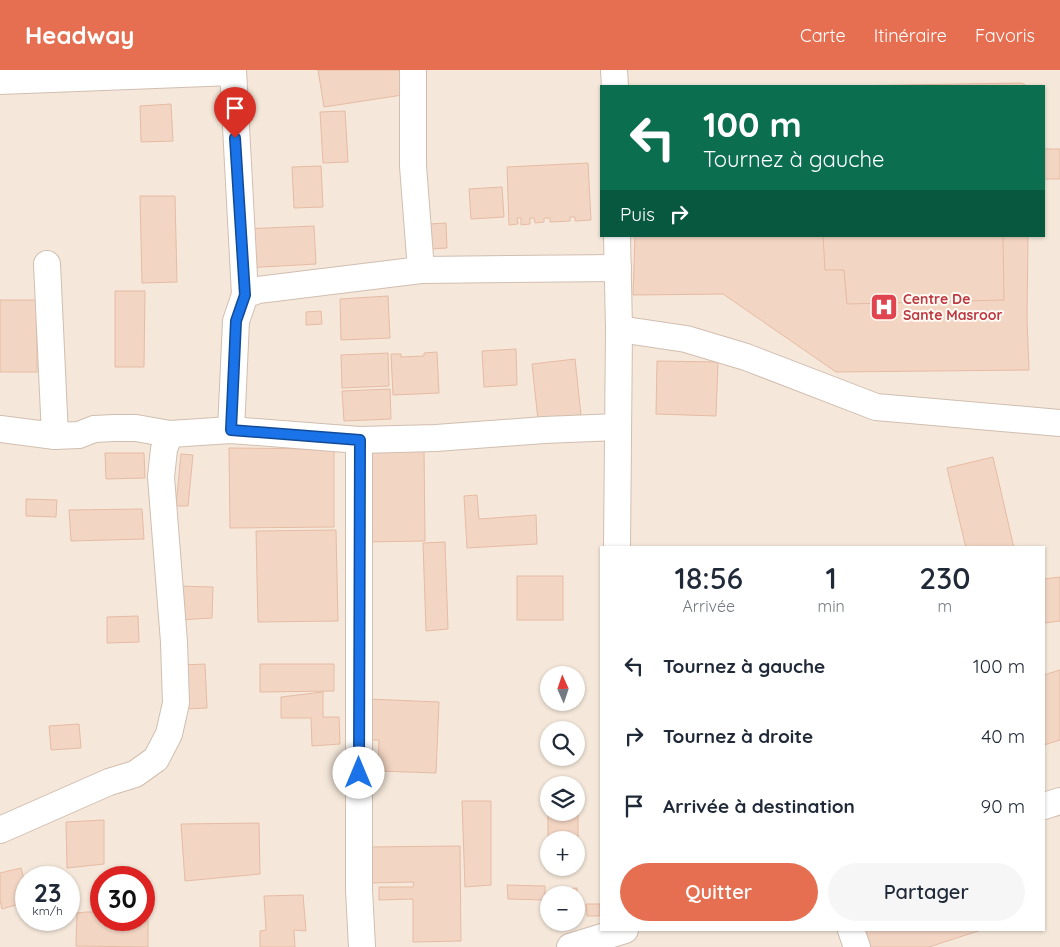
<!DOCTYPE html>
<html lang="fr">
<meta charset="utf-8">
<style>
:root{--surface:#fff;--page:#f6f6f7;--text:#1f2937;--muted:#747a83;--accent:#e76f51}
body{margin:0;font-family:Quicksand,sans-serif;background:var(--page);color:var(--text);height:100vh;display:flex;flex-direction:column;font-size:19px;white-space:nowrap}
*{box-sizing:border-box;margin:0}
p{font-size:16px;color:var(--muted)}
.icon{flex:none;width:28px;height:28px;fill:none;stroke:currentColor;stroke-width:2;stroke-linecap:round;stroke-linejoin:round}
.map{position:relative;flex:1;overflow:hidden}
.panel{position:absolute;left:600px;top:476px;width:445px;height:385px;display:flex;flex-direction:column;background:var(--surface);border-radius:0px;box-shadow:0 1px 4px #0004}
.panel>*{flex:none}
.banner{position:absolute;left:600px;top:15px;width:445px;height:152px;border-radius:0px;box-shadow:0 1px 4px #0004;background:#0b6e4f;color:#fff;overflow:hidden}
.needle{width:32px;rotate:357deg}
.fabs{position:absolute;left:540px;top:596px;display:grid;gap:10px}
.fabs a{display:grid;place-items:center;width:45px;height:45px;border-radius:50%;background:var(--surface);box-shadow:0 1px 4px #0004;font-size:25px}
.speed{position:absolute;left:15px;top:796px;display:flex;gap:10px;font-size:25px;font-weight:700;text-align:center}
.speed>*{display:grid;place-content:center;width:65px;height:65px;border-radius:50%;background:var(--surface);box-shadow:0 1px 4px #0004;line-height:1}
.speed small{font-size:12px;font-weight:400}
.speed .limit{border:8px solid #d22;background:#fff;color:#111}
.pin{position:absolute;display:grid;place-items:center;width:42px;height:42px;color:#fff;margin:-51px -21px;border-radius:50% 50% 50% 0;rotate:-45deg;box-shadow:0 0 5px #0007}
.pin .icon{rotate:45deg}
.me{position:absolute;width:55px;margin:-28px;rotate:0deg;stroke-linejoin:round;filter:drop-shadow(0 0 4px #0008)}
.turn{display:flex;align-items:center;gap:18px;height:105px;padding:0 20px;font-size:22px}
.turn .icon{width:65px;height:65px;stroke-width:2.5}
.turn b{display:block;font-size:35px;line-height:42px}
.then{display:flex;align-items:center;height:48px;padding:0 20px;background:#0003;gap:10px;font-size:19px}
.eta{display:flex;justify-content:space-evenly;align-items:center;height:85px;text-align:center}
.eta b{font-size:30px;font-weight:600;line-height:35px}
.cta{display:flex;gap:10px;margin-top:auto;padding:10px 20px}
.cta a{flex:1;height:58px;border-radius:30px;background:var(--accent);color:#fff;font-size:20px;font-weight:600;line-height:58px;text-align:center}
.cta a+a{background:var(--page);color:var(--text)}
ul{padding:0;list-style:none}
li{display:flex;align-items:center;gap:15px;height:70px;padding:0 20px}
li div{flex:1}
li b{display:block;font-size:19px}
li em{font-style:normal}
header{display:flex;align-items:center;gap:30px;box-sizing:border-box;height:70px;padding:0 25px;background:var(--accent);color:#fff}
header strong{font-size:24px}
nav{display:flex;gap:28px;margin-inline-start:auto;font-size:18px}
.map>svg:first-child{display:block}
</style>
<header>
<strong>Headway</strong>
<nav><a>Carte</a><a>Itinéraire</a><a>Favoris</a></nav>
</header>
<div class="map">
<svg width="1060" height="877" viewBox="0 0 1060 877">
<rect width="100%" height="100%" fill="#fdf6ec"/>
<path fill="#f5e8da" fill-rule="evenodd" d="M0,0h1060v877h-1060zM601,16h443v150h-443zM601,478h443v382h-443zM549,605h27v27h-27zM549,660h27v28h-27zM549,715h27v27h-27zM549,770h27v28h-27zM26,808h43v42h-43zM101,808h43v42h-43zM549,825h27v27h-27z"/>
<g fill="#f3d5c3" stroke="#e6bba3">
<path d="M318,0h88l3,24 -85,13z"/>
<path d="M1022,13l5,3h-244h62z"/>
<path d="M171,34l2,37 -32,1 -1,-36z"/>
<path d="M345,41l3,51 -25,1 -3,-51z"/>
<rect x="1044" y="79" width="16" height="30"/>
<path d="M588,93l3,57 -16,1v-4h-5v4l-20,1v-4h-6v4l-9,1 -1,-5h-4v6l-9,1v-7h-4l1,6 -9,1 -2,-58z"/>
<path d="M321,96l2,41 -29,1 -2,-41z"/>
<path d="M502,117l2,30 -33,2 -2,-30z"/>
<path d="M140,126h35l2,86 -35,1z"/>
<path d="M446,153l1,25 -17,1 -1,-25z"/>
<path d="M314,156l2,38 -72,4 -2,-39z"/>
<path d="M635,166h393l-1,83 2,51 -193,2 -113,-78 -90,1z"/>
<path d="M823,166h180l1,64 -157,4 -3,-34h-19z"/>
<path d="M115,221h30l-1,76h-29z"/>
<path d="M388,226l2,42 -49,2 -1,-41z"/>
<rect x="0" y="230" width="37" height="72"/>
<path d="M321,241l1,13 -16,1v-13z"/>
<path d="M516,279l1,36 -33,2 -2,-36z"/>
<path d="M437,282l2,41 -46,2 -2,-41h10v3l23,-1v-3z"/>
<path d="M388,283l1,33 -47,2 -1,-33z"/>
<path d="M575,289l6,56 -43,5 -6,-56z"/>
<path d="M657,291l61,1 -2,54 -60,-2z"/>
<path d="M390,319l1,30 -47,2 -2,-30z"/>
<path d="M229,378l105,1v78l-104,1z"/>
<path d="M424,379l1,92 -59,1 -2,-92z"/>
<path d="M105,383h39l1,25 -39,1z"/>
<path d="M181,384l12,1 -5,51h-12z"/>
<path d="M993,387l21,91h-48l-19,-80z"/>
<path d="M477,425l2,24 57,-4 1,29 -70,4 -3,-52z"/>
<path d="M26,429l31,1 -1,17 -30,-1z"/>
<path d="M142,439l2,30 -73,2 -2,-31z"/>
<path d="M336,460l2,91 -80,1 -2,-91z"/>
<path d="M445,472l3,87 -22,2 -3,-88z"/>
<rect x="517" y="506" width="46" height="44"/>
<path d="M1060,507v44l-16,2v-44z"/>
<path d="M177,516l36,1 -1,31 -33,2z"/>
<path d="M138,546l1,26 -32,1v-26z"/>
<path d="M205,594l2,44 -23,1 -2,-44z"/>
<path d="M260,594h74v27l-74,1z"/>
<path d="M1060,600v70l-16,5v-70z"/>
<path d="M323,622v25h16l1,27 -28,2 -1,-28h-30v-21z"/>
<path d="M368,629l71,3 -3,71 -58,-2 1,-31h-13z"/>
<path d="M79,654l2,24 -30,2 -2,-24z"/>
<path d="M548,726l1,16h27v-16h2v43h-30z"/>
<path d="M462,731h29v84l-26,2z"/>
<path d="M104,750v44l-37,4 -1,-46z"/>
<path d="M259,753l1,51 -75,7 -4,-57z"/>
<path d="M460,776l1,95 -48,1v-43l-34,1v-13h34l1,-5 -44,1v-36z"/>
<path d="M21,798l5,19v15l-24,7 -2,-9v-27z"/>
<path d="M507,815l38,1v14l-37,-1z"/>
<path d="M577,818v12l-1,-5h-11v-6z"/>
<path d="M303,825l3,36 -12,-1 1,17h-35v-16l6,-1 -2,-34z"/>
<path d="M586,834h14v12h-13z"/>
<path d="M86,842h15v8h43v-7h4v34l-72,-1 1,-33z"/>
<path d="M864,860h117l-52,17h-59z"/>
</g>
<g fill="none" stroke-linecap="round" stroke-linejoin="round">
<g stroke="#d1beb0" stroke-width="28">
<g id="minor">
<path d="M233,0l12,225"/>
<path d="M413,0v96l8,104"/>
<path d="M614,0l1,16"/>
<path d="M0,11l233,-9"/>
<path d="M47,194l8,172"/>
<path d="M619,259l67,10 60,18 130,50 184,16"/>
<path d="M0,359l55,7 24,-1 15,-6 20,-1h22l34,6 61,-4 128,10 77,-2 108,-8 74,-3"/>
<path d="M231,360l5,-109 9,-26 13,-5 163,-20 197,-2"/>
<path d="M359,370v450l3,57"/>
<path d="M617,478l2,-219 -2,-93"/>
<path d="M1044,736l16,-5"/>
<path d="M0,760l109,-48 26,-8 21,-15 13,-25 7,-31 -2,-61 -13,-165 3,-28 6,-15"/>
<path d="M851,860l6,17"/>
<path d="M570,877l55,-17"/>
</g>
</g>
<use href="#minor" stroke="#fff" stroke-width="26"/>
</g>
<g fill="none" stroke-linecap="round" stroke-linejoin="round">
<g stroke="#114b97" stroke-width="12">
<path id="route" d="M235,68l10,157 -9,26 -5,109 129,10 -1,333"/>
</g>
<use href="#route" stroke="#1a73e8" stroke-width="9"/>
</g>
<defs>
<g id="hospital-square" transform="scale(1.4375)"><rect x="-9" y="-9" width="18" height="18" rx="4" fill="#e0444e" stroke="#fffaf3"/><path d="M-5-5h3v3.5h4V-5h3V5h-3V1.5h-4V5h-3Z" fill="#fff"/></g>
</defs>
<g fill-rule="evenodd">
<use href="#hospital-square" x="884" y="237"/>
</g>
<g text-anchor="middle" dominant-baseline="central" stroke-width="4" stroke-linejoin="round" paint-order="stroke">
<g font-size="14" font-weight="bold" fill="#be3a42" stroke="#fffaf3" text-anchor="start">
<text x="903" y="229">Centre De<tspan x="903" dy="16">Sante Masroor</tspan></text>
</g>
</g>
</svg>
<div class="fabs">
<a><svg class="needle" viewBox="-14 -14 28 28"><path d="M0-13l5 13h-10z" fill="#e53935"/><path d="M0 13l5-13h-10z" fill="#747a83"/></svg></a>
<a><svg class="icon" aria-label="search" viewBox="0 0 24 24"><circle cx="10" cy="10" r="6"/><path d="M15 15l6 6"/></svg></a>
<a><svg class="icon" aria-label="layers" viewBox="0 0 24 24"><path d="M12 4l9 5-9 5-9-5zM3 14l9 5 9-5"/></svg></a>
<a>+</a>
<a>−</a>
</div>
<div class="speed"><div>23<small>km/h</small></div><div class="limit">30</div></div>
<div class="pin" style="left:235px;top:68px;background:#d93025"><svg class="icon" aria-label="arrive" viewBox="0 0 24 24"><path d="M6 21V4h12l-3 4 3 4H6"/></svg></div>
<svg class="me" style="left:359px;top:703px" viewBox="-20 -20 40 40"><circle r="19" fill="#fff"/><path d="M0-13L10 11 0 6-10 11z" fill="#1a73e8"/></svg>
<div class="banner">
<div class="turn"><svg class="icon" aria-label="left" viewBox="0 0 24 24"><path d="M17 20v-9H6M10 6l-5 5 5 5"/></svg><div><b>100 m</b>Tournez à gauche</div></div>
<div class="then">Puis<svg class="icon" aria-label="right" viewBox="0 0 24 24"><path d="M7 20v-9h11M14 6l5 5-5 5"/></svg></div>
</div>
<section class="panel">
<div class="eta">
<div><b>18:56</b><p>Arrivée</p></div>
<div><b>1</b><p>min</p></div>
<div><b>230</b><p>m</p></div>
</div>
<ul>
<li><svg class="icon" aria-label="left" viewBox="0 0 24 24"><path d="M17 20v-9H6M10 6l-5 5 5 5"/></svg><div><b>Tournez à gauche</b></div><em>100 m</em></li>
<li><svg class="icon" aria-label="right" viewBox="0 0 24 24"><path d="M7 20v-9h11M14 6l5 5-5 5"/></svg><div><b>Tournez à droite</b></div><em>40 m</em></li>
<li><svg class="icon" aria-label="arrive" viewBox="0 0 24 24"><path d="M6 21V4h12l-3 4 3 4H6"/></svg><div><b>Arrivée à destination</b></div><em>90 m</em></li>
</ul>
<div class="cta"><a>Quitter</a><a>Partager</a></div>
</section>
</div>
